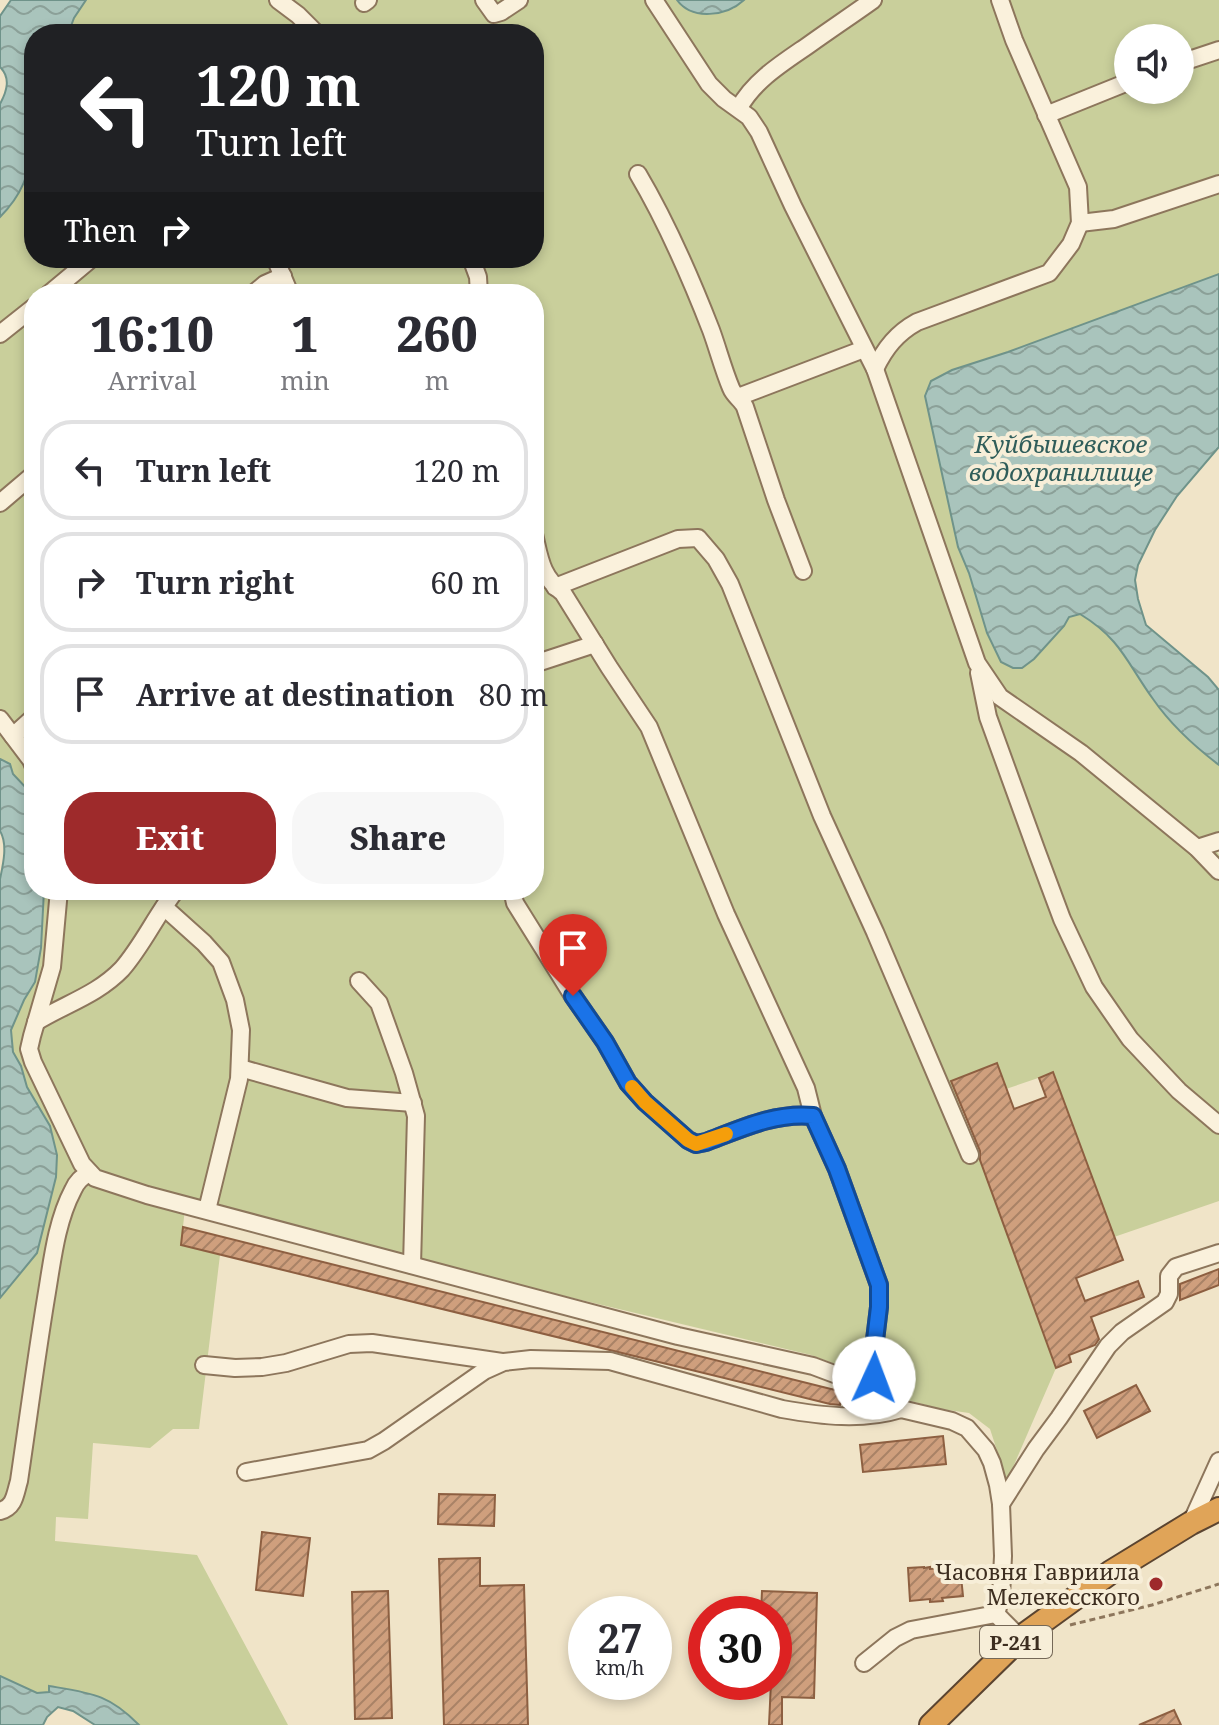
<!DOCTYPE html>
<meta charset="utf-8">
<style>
:root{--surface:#fff;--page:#f7f7f7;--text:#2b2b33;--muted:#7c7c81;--line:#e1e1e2;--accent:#9e2a2b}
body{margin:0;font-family:"Noto Serif",serif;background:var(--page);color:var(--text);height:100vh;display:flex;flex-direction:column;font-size:30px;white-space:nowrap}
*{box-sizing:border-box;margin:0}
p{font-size:26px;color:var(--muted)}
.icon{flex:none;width:44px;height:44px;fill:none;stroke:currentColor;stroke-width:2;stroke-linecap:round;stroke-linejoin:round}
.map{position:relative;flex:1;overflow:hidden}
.drawer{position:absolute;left:24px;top:284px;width:520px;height:616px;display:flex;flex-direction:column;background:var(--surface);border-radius:32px;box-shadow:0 4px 12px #0003}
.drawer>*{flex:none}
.guide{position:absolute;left:24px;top:24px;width:520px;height:244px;border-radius:32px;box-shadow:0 4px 12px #0003;background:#202124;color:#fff;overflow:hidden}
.buttons{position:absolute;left:1114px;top:24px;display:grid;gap:16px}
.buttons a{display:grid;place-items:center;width:80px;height:80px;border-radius:50%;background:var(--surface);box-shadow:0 4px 12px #0003;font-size:40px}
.speed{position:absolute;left:568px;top:1596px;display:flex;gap:16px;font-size:40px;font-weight:700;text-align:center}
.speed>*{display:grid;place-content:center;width:104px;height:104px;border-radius:50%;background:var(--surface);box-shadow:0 4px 12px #0003;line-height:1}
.speed small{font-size:20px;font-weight:400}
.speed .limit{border:12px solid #d22;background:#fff;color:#111}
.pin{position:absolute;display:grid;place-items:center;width:68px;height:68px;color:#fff;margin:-82px -34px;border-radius:50% 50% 50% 0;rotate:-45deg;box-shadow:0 0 8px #0007}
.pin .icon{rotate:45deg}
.me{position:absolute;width:88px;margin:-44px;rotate:2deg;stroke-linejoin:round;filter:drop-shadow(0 0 6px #0008)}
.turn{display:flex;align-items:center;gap:28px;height:168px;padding:0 40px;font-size:36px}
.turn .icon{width:104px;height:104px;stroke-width:2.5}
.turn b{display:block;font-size:56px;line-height:68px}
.then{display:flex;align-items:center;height:76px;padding:0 40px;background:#0003;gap:16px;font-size:30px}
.eta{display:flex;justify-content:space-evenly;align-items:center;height:136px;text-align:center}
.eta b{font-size:48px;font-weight:800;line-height:56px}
.primary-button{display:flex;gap:16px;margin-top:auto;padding:16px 40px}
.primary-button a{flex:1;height:92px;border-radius:32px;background:var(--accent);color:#fff;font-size:32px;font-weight:800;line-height:92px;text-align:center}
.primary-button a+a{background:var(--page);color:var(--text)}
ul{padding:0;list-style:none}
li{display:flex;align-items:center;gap:24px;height:100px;margin:0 16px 12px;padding:0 24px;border:4px solid var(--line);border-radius:32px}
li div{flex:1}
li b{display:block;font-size:30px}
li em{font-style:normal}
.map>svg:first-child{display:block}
</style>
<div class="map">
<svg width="1219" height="1725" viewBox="0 0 1219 1725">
<defs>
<pattern id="water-waves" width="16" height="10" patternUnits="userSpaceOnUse" patternTransform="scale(2)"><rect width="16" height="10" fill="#a9c4bc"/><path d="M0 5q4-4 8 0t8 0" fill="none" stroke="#8ba098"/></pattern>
<pattern id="building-hatch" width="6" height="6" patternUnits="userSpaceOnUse" patternTransform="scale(2)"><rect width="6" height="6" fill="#cf9f7d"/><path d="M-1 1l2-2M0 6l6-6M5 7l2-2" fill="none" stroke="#a98266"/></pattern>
</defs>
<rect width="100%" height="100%" fill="#f0e4c8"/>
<path fill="#c9cf9b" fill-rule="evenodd" d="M86,0h591l5,7 6,3 45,-1 11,-9h475v274l-211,78 -56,18 -21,11 -6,15 33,151 11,26 65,86 30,-33 5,-9 11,-3 18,11 20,19 35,56 24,29 42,36v77l-2,10 2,3v346l-105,36 -61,-164 -47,16 -10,-26 -45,18 105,287 -49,113 -17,-52 -21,-16 -28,-4 -45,-12 -37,-24 -48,-18 -280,-67 -345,-89 -5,46 39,10 -21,174h-26l-23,19 -57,-5 -5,76 -32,-2 -1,24 142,14 91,170h-149c-31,-32 -48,-31 -89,-39l-1,6 -12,1 -37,-17v-378l37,-45 19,-76 -6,-51 -23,-39 -6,-21 -8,-14 -2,-22 13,-30 11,-18 6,-34 3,-58h490v-596h-500v511l-4,-13 -17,-18 -3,-10 -10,-5v-542l11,-11 20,-75 -1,-14 4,-11v152h500v-224h-466l6,-16zM1128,38h52v52h-52z"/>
<g fill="url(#water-waves)" stroke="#6f938a" stroke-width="2">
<path d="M11,0h75l-12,18 -6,16h-34v72c-5,13 -3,24 -3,37 1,29 -11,54 -31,74v-113c7,-13 11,-26 0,-37v-51z"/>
<path d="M677,0h67c-17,16 -52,21 -67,0z"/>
<path d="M1219,274v173l-42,49 -22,34 -17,35 -3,15 3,19 8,26 62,52 11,13v75c-25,-19 -48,-40 -66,-66 -26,-36 -32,-60 -73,-85l-11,3 -5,9 -30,33 -12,9h-9l-12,-6 -14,-29 -18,-60 -11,-26 -33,-151 6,-15 21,-11 56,-18z"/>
<path d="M0,759l10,5 3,10 17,18 4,13v85h10l-3,58 -6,34 -11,18 -13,30 2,22 8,14 6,21 23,39 7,29 -1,22 -19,76 -37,45v-419c3,-14 8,-35 0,-48z"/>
<path d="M0,1676l37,17 12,-1v-6c42,7 60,8 90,39h-44l-22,-14 -15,-4 -11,10 -4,8h-43z"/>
</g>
<g fill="url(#building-hatch)" stroke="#8d5f41" stroke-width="2">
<path d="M997,1063l17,46 32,-12 -7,-19 14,-6 70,188 -47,18 9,23 53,-20 6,16 -53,20 8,22 -4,6 -26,10 2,7 -15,6 -76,-208v-9l-29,-70z"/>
<path d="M183,1227l660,165 -3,13 -10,-1 -649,-159z"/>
<path d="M1219,1269v16l-39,15v-16z"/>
<path d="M1136,1385l14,26 -53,27 -13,-27z"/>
<path d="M943,1436l3,28 -83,8 -3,-27z"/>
<path d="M439,1494l56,1 -1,31 -56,-2z"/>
<path d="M262,1532l48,6 -7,58 -47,-6z"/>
<path d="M480,1558v28l44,-1 4,140h-84l-5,-166z"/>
<path d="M924,1567v1l6,-1v2l30,-2 3,29 -21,2 1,3 -13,1v-3l-20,2 -2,-33z"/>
<path d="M388,1591l4,127 -37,1 -3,-127z"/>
<path d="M762,1591l55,2 -3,105 -32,-1v28h-13l2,-43h3v-68h-13z"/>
<path d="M1174,1710l7,15h-42z"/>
</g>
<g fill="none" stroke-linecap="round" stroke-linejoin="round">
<g stroke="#8d765c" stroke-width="20">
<g id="minor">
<path d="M278,0l20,15 19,19"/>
<path d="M484,0l10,14 7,-2 18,-12"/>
<path d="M654,0l55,84 15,15 25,18 10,15 34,74 82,163 102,294 23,34 81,56 116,95 22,23"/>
<path d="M364,3l4,-3"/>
<path d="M1180,63l39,-13"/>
<path d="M739,108c15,-28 45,-46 71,-64 21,-15 42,-29 63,-44"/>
<path d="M1046,115l82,-33"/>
<path d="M638,174c29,49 52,102 73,156 7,19 12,39 20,58 3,8 11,12 14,19l31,93 27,71"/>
<path d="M1080,223l34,-4 105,-35"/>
<path d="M275,258l15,36"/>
<path d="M471,258l7,19 1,17"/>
<path d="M49,294l43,-36"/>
<path d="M253,294l12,-10 18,-8"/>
<path d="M0,334l34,-27"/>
<path d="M875,369c10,-21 22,-36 42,-47l132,-49 22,-29 9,-21 -2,-36 -64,-147 -14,-40"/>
<path d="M738,397l126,-48"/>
<path d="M0,503l34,-29"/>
<path d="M534,534c6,25 7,42 29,59l46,74 40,60 77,187 80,174 7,28 24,53 42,116v22l-4,33 -2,51"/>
<path d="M555,587l123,-48 20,-1 18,21 14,25 92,232 53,116 95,223"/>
<path d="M534,664l61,-20"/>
<path d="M979,673l9,44 49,135 25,67 32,68 36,52 49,52 40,34"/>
<path d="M0,719l31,41 3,7"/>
<path d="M13,736l21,-19"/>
<path d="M534,847v8"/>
<path d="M1197,848l22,-7"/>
<path d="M59,890l-7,77 -20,69 -3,13 4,13 49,102 13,14 52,17 531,141 135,30 32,12 28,13 28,18 51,12 15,7 19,22 6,13 6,22 3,19 2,52 -2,41 -5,17"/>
<path d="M517,890l-4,4 2,9 58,93 32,46 23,41 17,19 43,38 8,4 10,-2c34,-13 70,-30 107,-26"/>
<path d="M164,907l40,36 17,19 14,38 6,30 -2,49 -32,131"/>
<path d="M359,981l20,22 25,70 12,43 -4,149"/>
<path d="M36,1022c29,-18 61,-27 86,-53 21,-24 34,-54 54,-79"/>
<path d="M240,1068l107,30 66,5"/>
<path d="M204,1365l31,3 27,-1 24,-4 63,-19 23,-1 130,19"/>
<path d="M246,1472l122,-22 16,-9 100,-70 20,-9 27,-3 79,2 172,48c40,7 80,12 119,0"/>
<path d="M1001,1504l35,-55 23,-31 49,-72 14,-14 43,-30 4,-8v-18l7,-9 43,-14"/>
<path d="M0,1511c15,-4 15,-17 19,-30 9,-61 17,-122 27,-183 6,-35 10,-76 27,-108 4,-9 8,-12 16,-17"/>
<path d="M1191,1523l28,-62"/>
<path d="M996,1614l24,24"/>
<path d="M864,1663l31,-25 16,-8 85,-16"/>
</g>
</g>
<g stroke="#5b4430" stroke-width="26">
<path id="highway" d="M931,1725l89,-87 91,-66 80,-49 28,-14"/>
</g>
<path stroke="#8d765c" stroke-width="3" stroke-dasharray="6 4" stroke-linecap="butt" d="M1070,1625l82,-20 67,-21"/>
<use href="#minor" stroke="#faf1dc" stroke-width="16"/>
<use href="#highway" stroke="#e0a458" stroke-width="22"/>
</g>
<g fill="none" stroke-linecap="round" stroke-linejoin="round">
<g stroke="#114b97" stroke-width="20">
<path id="route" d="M573,996l32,46 23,41 17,19 43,38 8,4 10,-2c34,-13 70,-30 107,-26l24,53 42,116v22l-4,33 -1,38"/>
</g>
<use href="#route" stroke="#1a73e8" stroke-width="14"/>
<path stroke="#f59e0b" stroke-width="14" d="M632,1087l13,15 43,38 8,4 30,-10"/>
</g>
<circle fill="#9e2a2b" stroke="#f7eed8" stroke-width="3" cx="1156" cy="1584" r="8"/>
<g text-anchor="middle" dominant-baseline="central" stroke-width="8" stroke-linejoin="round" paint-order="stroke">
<rect fill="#f7eed8" stroke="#756857" stroke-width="2" x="980" y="1626" width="72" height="32" rx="6"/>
<g font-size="20" font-weight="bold" fill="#3d2e20">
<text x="1016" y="1642">Р-241</text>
</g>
<g font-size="22" fill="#3d2e20" stroke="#f7eed8" text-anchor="end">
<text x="1140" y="1571">Часовня Гавриила<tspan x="1140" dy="25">Мелекесского</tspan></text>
</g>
<g font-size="24" font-style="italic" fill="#2f5d5a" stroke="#f7eed8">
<text x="1061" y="443">Куйбышевское<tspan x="1061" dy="28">водохранилище</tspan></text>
</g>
</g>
</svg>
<div class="buttons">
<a><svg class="icon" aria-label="sound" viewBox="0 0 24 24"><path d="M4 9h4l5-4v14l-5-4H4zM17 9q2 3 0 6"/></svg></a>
</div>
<div class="speed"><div>27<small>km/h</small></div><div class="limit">30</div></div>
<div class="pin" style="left:573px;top:996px;background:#d93025"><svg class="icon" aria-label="arrive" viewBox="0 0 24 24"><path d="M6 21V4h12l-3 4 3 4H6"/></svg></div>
<svg class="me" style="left:874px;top:1378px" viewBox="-20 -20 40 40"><circle r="19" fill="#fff"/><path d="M0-13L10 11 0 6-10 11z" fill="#1a73e8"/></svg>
<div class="guide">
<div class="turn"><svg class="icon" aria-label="left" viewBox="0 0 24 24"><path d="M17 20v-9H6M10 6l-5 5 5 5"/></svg><div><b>120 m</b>Turn left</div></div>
<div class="then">Then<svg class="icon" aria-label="right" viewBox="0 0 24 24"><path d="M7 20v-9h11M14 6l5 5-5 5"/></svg></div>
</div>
<section class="drawer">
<div class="eta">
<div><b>16:10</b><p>Arrival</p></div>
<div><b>1</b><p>min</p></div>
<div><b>260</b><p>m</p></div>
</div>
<ul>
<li><svg class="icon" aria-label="left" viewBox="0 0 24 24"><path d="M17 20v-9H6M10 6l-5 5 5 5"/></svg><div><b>Turn left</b></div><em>120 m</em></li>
<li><svg class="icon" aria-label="right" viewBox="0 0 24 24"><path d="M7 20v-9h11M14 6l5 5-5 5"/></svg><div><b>Turn right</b></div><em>60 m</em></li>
<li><svg class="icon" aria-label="arrive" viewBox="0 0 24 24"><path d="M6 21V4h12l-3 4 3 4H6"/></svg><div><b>Arrive at destination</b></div><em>80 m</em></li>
</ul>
<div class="primary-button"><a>Exit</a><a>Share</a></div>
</section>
</div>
